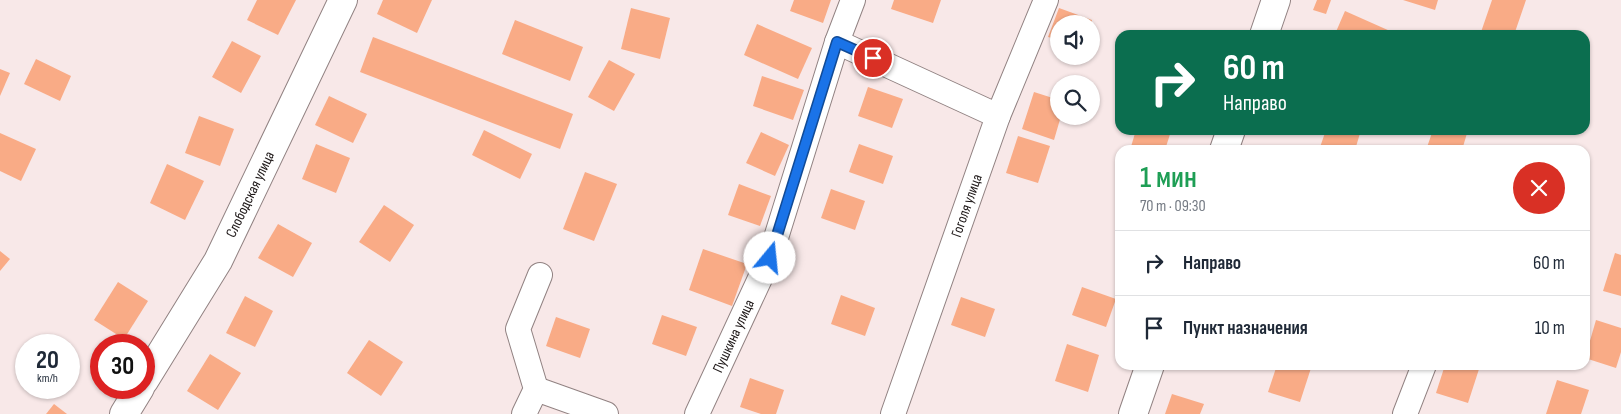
<!DOCTYPE html>
<html lang="ru">
<meta charset="utf-8">
<style>
:root{--surface:#fff;--page:#f2f2f3;--text:#1f2937;--muted:#747a83;--line:#e0e1e3}
body{margin:0;font-family:"Sofia Sans Condensed",sans-serif;background:var(--page);color:var(--text);height:100vh;display:flex;flex-direction:column;font-size:19px;white-space:nowrap}
*{box-sizing:border-box;margin:0}
p{font-size:16px;color:var(--muted)}
.icon{flex:none;width:28px;height:28px;fill:none;stroke:currentColor;stroke-width:2;stroke-linecap:round;stroke-linejoin:round}
.map{position:relative;flex:1;overflow:hidden}
.drawer{position:absolute;left:1115px;top:145px;width:475px;height:225px;display:flex;flex-direction:column;background:var(--surface);border-radius:15px;box-shadow:0 1px 4px #0004}
.drawer>*{flex:none}
.guide{position:absolute;left:1115px;top:30px;width:475px;height:105px;border-radius:15px;box-shadow:0 1px 4px #0004;background:#0b6e4f;color:#fff;overflow:hidden}
.tools{position:absolute;left:1050px;top:15px;display:grid;gap:10px}
.tools a{display:grid;place-items:center;width:50px;height:50px;border-radius:50%;background:var(--surface);box-shadow:0 1px 4px #0004;font-size:25px}
.speed{position:absolute;left:15px;top:334px;display:flex;gap:10px;font-size:25px;font-weight:700;text-align:center}
.speed>*{display:grid;place-content:center;width:65px;height:65px;border-radius:50%;background:var(--surface);box-shadow:0 1px 4px #0004;line-height:1}
.speed small{font-size:12px;font-weight:400}
.speed .limit{border:8px solid #d22;background:#fff;color:#111}
.pin{position:absolute;display:grid;place-items:center;width:42px;height:42px;color:#fff;margin:-21px;border:2px solid #fff;border-radius:50%;box-shadow:0 1px 5px #0007}
.me{position:absolute;width:55px;margin:-28px;rotate:17deg;stroke-linejoin:round;filter:drop-shadow(0 0 4px #0008)}
.turn{display:flex;align-items:center;gap:18px;height:105px;padding:0 25px;font-size:22px}
.turn .icon{width:65px;height:65px;stroke-width:2.5}
.turn b{display:block;font-size:35px;line-height:42px}
.round{display:grid;place-items:center;flex:none;width:52px;height:52px;border-radius:26px;background:var(--page)}
.summary{display:flex;align-items:center;justify-content:space-between;height:85px;padding:0 25px}
h1{font-size:30px;font-weight:600;line-height:38px;color:#1e9e55}
ul{padding:0;list-style:none}
li{display:flex;align-items:center;gap:15px;height:65px;padding:0 25px;border-top:1px solid var(--line)}
li div{flex:1}
li b{display:block;font-size:19px}
li em{font-style:normal}
.map>svg:first-child{display:block}
</style>
<div class="map">
<svg width="1621" height="414" viewBox="0 0 1621 414">
<rect width="100%" height="100%" fill="#f8e8e8"/>
<g fill="#f9ab86">
<path d="M257,0h39l-18,35 -31,-15z"/>
<path d="M383,0h49l-15,33 -40,-19z"/>
<path d="M794,0h37l-8,23 -33,-12z"/>
<path d="M894,0h47l-8,23 -42,-14z"/>
<path d="M1317,0h14l-5,14 -13,-4z"/>
<path d="M1403,0h35l-3,10z"/>
<path d="M1492,0h34l-12,35h-34z"/>
<path d="M631,8l39,10 -10,41 -39,-10z"/>
<path d="M1059,8l33,12 -1,4h-32v16l-11,-3z"/>
<path d="M1345,11l54,24h-62l-2,-1z"/>
<path d="M515,20l68,27 -13,34 -68,-27z"/>
<path d="M757,24l55,24 -14,31 -54,-24z"/>
<path d="M373,37l200,77 -13,35 -200,-77z"/>
<path d="M232,41l29,15 -20,37 -29,-16z"/>
<path d="M36,59l35,17 -11,25 -36,-17z"/>
<path d="M609,60l26,14 -21,37 -26,-14z"/>
<path d="M0,69l10,4 -10,23z"/>
<path d="M762,76l42,14 -11,30 -40,-14z"/>
<path d="M868,87l35,12 -11,29 -34,-12z"/>
<path d="M1034,92l25,8v16h2l-7,24 -32,-11z"/>
<path d="M329,96l38,18 -14,29 -38,-18z"/>
<path d="M199,116l35,13 -14,37 -35,-13z"/>
<path d="M484,130l48,24 -12,25 -48,-24z"/>
<path d="M1136,130h30l5,1 -6,19h-35z"/>
<path d="M1326,130h35l-6,20h-36z"/>
<path d="M1433,130h35l-6,20h-36z"/>
<path d="M761,132l28,13 -14,31 -29,-13z"/>
<path d="M0,133l36,16 -15,32 -21,-10z"/>
<path d="M1018,136l32,10 -12,37 -32,-10z"/>
<path d="M316,144l34,14 -14,35 -34,-14z"/>
<path d="M859,144l34,12 -10,28 -34,-12z"/>
<path d="M167,164l37,17 -19,39 -35,-17z"/>
<path d="M585,172l32,12 -23,57 -31,-12z"/>
<path d="M739,184l32,12 -11,30 -32,-11z"/>
<path d="M831,189l34,12 -10,29 -34,-12z"/>
<path d="M384,205l30,20 -24,37 -31,-20z"/>
<path d="M278,224l34,19 -19,34 -35,-19z"/>
<path d="M703,249l44,15 -15,42 -43,-16z"/>
<path d="M0,251l10,8 -10,12z"/>
<path d="M1615,253l6,2v41l-18,-5z"/>
<path d="M118,282l30,19 -24,38 -30,-19z"/>
<path d="M1082,287l34,12 -10,28 -34,-12z"/>
<path d="M841,295l34,13 -10,28 -34,-12z"/>
<path d="M245,296l28,15 -18,36 -29,-14z"/>
<path d="M961,297l34,12 -10,28 -34,-12z"/>
<path d="M662,315l35,12 -11,29 -34,-12z"/>
<path d="M556,317l34,12 -10,29 -34,-12z"/>
<path d="M1596,320l25,8v24l-5,16 -31,-10z"/>
<path d="M369,340l34,22 -22,34 -34,-23z"/>
<path d="M1067,344l32,11 -11,37 -33,-11z"/>
<path d="M210,354l31,19 -23,37 -31,-19z"/>
<path d="M1277,365h35l-12,37 -32,-10z"/>
<path d="M1445,365l35,1 -12,37 -32,-10z"/>
<path d="M750,378l34,12 -8,24h-15l-21,-7z"/>
<path d="M1557,380l32,10 -8,24h-35z"/>
<path d="M1172,394l32,10 -4,10h-35z"/>
<path d="M54,404l13,10h-21z"/>
</g>
<g fill="none" stroke-linecap="round" stroke-linejoin="round">
<g stroke="#918282" stroke-width="26">
<g id="minor">
<path d="M837,42l161,74"/>
<path d="M536,389l70,25"/>
<path d="M524,414l12,-25 -18,-60 22,-54"/>
<path id="s1" d="M697,414l73,-157 67,-215 16,-42"/>
<path id="s2" d="M893,414l105,-298 48,-116"/>
<path d="M1405,414l19,-49"/>
</g>
</g>
<g stroke="#918282" stroke-width="30">
<g id="tertiary">
<path d="M1264,35l12,-35"/>
<path d="M1224,150l7,-20"/>
<path id="s3" d="M144,381l74,-120 125,-261"/>
<path d="M124,414l16,-26"/>
<path d="M1133,414l17,-49"/>
</g>
</g>
<use href="#minor" stroke="#fff" stroke-width="24"/>
<use href="#tertiary" stroke="#fff" stroke-width="28"/>
</g>
<g fill="none" stroke-linecap="round" stroke-linejoin="round">
<g stroke="#114b97" stroke-width="12">
<path id="route" d="M770,258l67,-216 36,16"/>
</g>
<use href="#route" stroke="#1a73e8" stroke-width="9"/>
</g>
<g text-anchor="middle" dominant-baseline="central" stroke-width="5" stroke-linejoin="round" paint-order="stroke">
<g font-size="15" fill="#1d1717" stroke="#f8e8e8">
<text stroke="none"><textPath href="#s3" startOffset="215">Слободская улица</textPath></text>
<text stroke="none"><textPath href="#s2" startOffset="221">Гоголя улица</textPath></text>
<text stroke="none"><textPath href="#s1" startOffset="86">Пушкина улица</textPath></text>
</g>
</g>
</svg>
<div class="tools">
<a><svg class="icon" aria-label="sound" viewBox="0 0 24 24"><path d="M4 9h4l5-4v14l-5-4H4zM17 9q2 3 0 6"/></svg></a>
<a><svg class="icon" aria-label="search" viewBox="0 0 24 24"><circle cx="10" cy="10" r="6"/><path d="M15 15l6 6"/></svg></a>
</div>
<div class="speed"><div>20<small>km/h</small></div><div class="limit">30</div></div>
<div class="pin" style="left:873px;top:58px;background:#d93025"><svg class="icon" aria-label="arrive" viewBox="0 0 24 24"><path d="M6 21V4h12l-3 4 3 4H6"/></svg></div>
<svg class="me" style="left:770px;top:258px" viewBox="-20 -20 40 40"><circle r="19" fill="#fff"/><path d="M0-13L10 11 0 6-10 11z" fill="#1a73e8"/></svg>
<div class="guide">
<div class="turn"><svg class="icon" aria-label="right" viewBox="0 0 24 24"><path d="M7 20v-9h11M14 6l5 5-5 5"/></svg><div><b>60 m</b>Направо</div></div>
</div>
<section class="drawer">
<div class="summary"><div><h1>1 мин</h1><p>70 m · 09:30</p></div><a class="round" style="background:#d93025;color:#fff"><svg class="icon" aria-label="close" viewBox="0 0 24 24"><path d="M6 6l12 12M18 6L6 18"/></svg></a></div>
<ul>
<li><svg class="icon" aria-label="right" viewBox="0 0 24 24"><path d="M7 20v-9h11M14 6l5 5-5 5"/></svg><div><b>Направо</b></div><em>60 m</em></li>
<li><svg class="icon" aria-label="arrive" viewBox="0 0 24 24"><path d="M6 21V4h12l-3 4 3 4H6"/></svg><div><b>Пункт назначения</b></div><em>10 m</em></li>
</ul>
</section>
</div>
